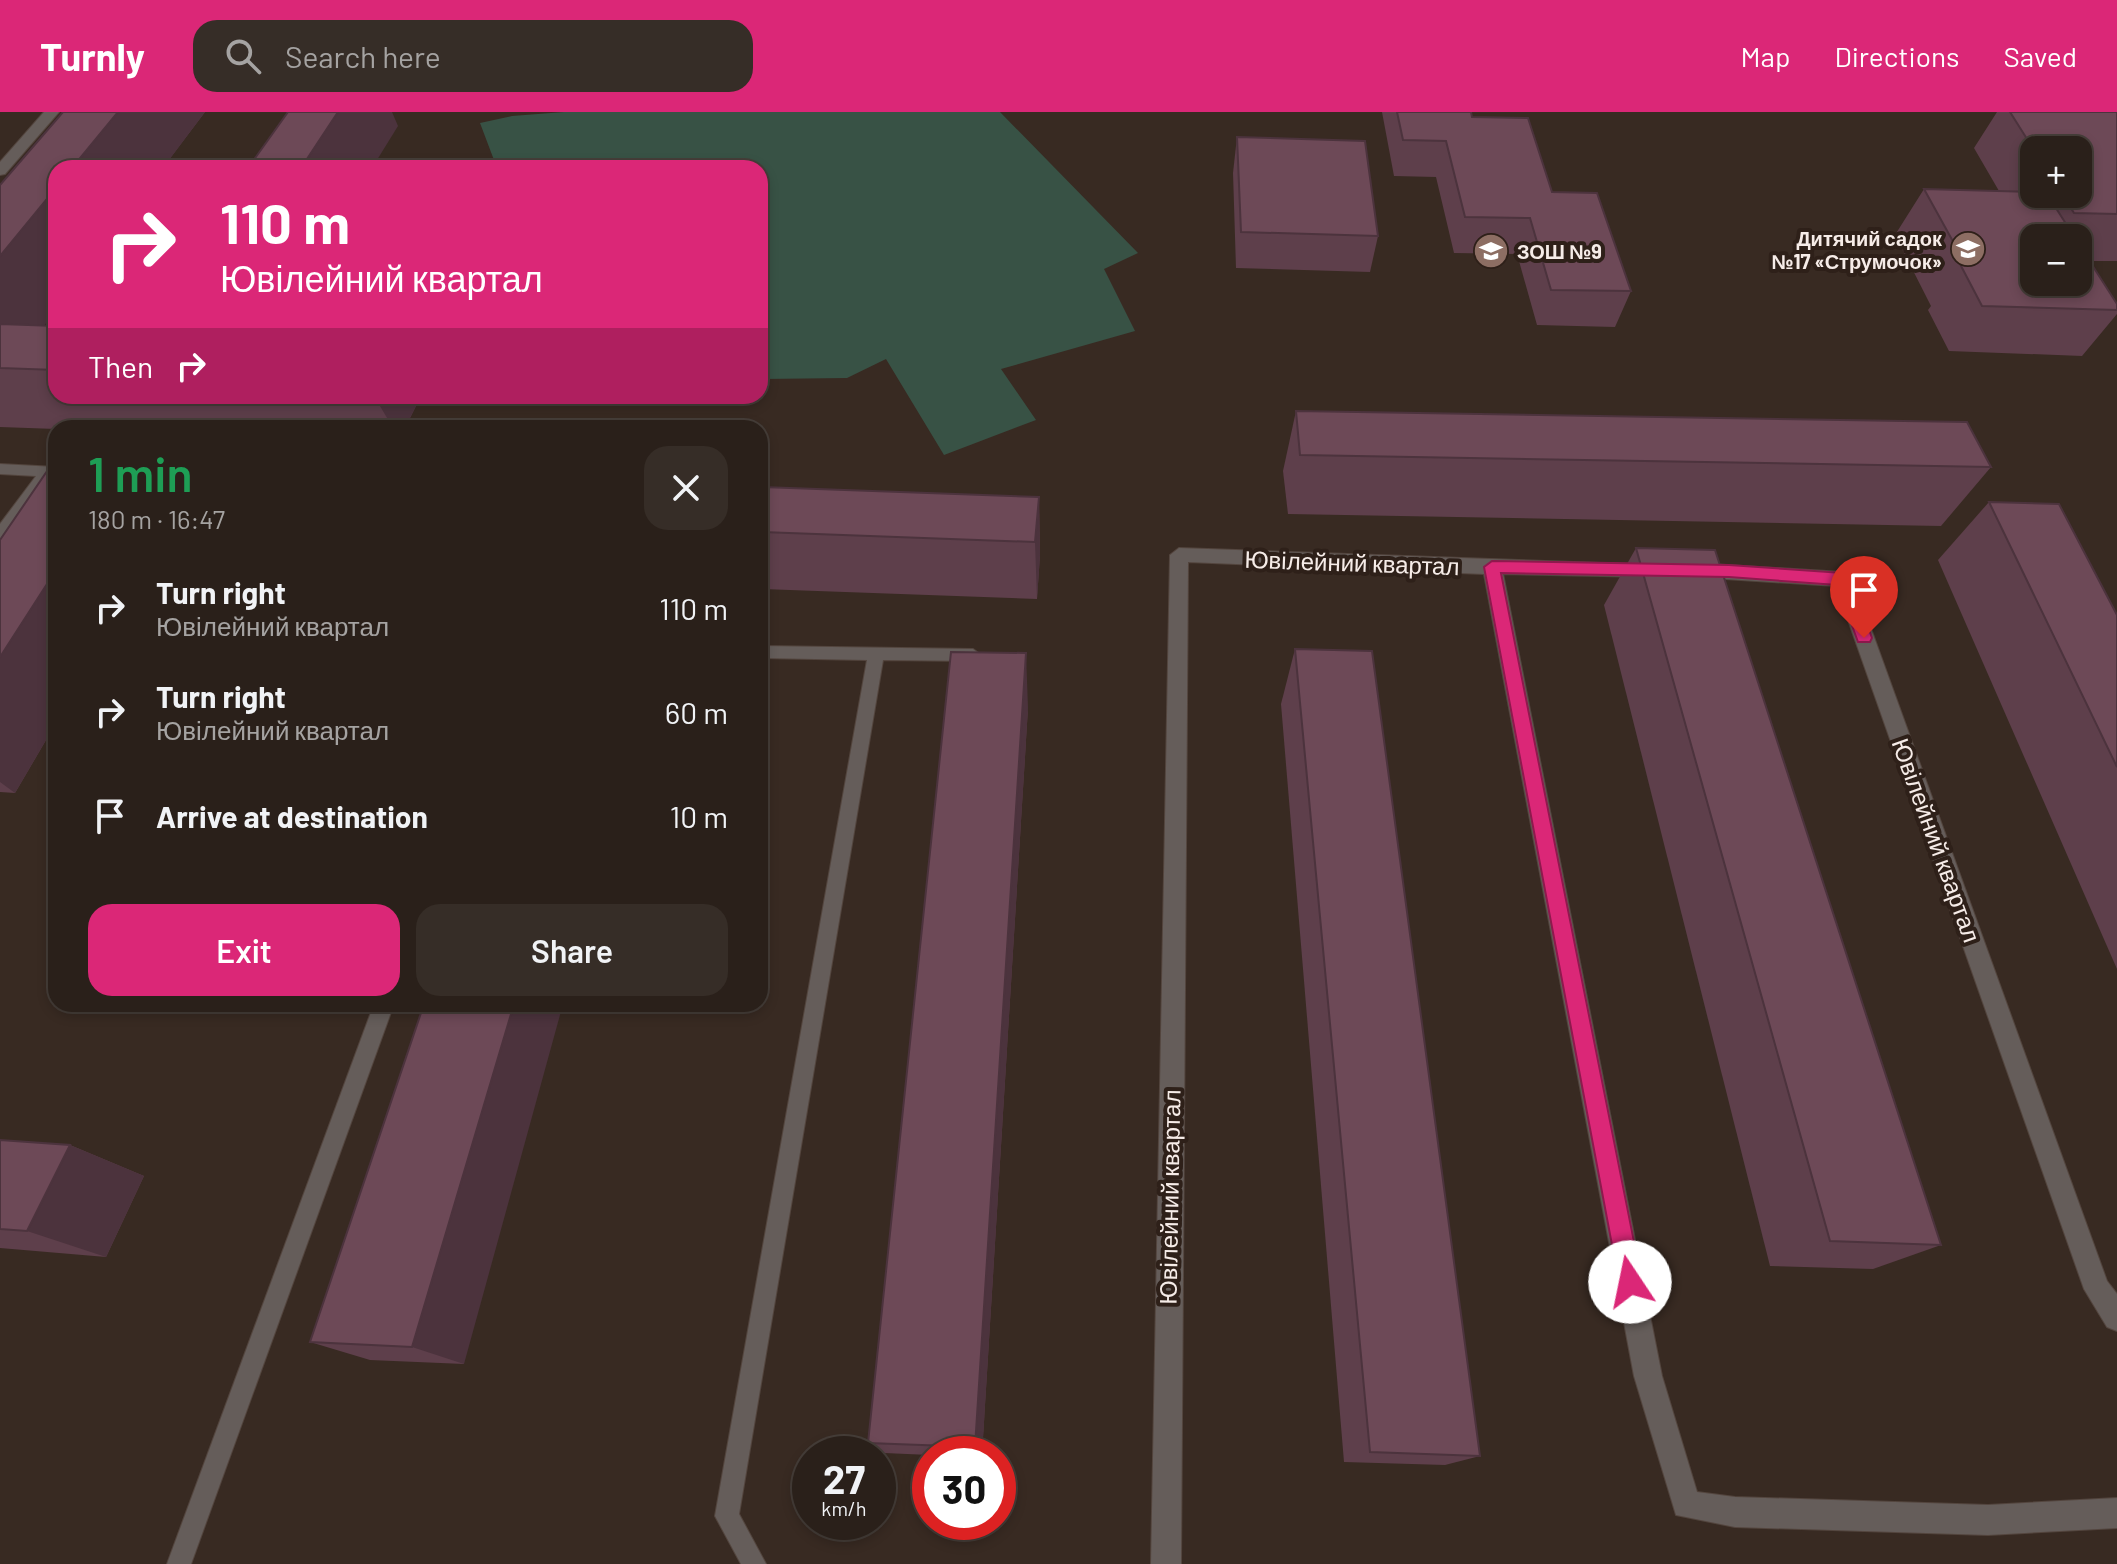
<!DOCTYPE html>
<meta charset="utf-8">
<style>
:root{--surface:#2a201a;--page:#362d27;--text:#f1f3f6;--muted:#a5a3a2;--line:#463e39;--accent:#db2777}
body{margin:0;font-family:Barlow,sans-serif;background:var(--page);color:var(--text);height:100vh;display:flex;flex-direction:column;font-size:30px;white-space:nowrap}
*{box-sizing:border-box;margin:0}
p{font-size:26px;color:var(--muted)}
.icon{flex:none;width:44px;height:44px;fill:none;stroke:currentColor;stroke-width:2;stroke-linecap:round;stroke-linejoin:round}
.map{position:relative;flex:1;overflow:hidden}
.panel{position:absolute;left:48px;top:308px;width:720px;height:592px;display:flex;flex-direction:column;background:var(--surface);border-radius:24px;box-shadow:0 4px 12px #0003,0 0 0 2px var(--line)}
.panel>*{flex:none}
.top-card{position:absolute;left:48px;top:48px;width:720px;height:244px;border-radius:24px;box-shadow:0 4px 12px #0003,0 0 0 2px var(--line);background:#db2777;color:#fff;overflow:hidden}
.controls{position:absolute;left:2020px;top:24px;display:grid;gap:16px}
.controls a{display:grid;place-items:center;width:72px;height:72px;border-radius:16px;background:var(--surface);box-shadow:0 4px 12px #0003,0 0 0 2px var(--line);font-size:40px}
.speed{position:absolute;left:792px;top:1324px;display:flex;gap:16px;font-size:40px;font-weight:700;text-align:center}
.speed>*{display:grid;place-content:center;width:104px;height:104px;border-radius:50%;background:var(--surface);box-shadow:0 4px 12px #0003,0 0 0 2px var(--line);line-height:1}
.speed small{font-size:20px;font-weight:400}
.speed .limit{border:12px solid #d22;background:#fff;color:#111}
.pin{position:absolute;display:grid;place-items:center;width:68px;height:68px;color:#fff;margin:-82px -34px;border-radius:50% 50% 50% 0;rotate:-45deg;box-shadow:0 0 8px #0007}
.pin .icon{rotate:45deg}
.me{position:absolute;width:88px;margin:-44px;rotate:349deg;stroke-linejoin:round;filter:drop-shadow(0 0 6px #0008)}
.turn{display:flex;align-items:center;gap:28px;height:168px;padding:0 40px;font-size:36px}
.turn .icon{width:104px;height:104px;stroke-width:2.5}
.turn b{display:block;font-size:56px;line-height:68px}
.then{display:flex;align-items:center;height:76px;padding:0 40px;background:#0003;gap:16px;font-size:30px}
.round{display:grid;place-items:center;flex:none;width:84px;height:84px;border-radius:24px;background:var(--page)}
.overview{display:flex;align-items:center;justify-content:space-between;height:136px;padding:0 40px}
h1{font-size:48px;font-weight:600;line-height:60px;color:#1e9e55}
.primary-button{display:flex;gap:16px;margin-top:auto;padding:16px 40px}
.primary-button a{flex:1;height:92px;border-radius:24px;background:var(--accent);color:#fff;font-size:32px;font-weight:600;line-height:92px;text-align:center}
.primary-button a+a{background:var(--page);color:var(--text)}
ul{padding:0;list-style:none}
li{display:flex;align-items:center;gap:24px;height:104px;padding:0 40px}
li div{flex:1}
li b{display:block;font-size:30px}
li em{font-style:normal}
header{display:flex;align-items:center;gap:48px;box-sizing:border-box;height:112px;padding:0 40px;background:var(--accent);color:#fff}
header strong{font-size:38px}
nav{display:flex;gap:44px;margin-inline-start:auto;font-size:28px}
.search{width:560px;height:72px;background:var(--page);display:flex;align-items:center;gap:20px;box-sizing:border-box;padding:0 28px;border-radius:24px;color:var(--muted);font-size:30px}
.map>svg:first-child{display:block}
</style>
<header>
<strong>Turnly</strong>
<div class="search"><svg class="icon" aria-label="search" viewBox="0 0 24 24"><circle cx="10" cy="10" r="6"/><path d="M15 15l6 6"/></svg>Search here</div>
<nav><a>Map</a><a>Directions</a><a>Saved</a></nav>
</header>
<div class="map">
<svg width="2117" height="1452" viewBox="0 0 2117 1452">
<rect width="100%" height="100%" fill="#382a22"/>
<path fill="#385245" d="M564,0h436l138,141 -34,16 31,62 -134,38 35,51 -92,35 -58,-96 -39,19 -87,1v-211h-263l-17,-45 32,-7z"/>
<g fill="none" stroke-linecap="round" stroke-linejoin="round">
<g stroke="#53453e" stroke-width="2">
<g id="service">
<path d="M0,352l56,3v8l-5,1 -46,63 -5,2v-17l36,-48 -36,-2z"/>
<path d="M760,534l213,3 8,6 -8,6 -90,-1 -144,854 27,50h-25l-26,-48 152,-856 -107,-2z"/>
<path d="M374,892h20l-203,560h-24z"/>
</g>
</g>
<g stroke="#53453e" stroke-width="2">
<g id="minor">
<path d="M44,0h15l-54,62 -5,1v-13z"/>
<path d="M1179,436l480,17 3,5 -10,7 -149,-3 159,802 35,116 38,5 253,8 129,-7v30l-129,7 -253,-8 -59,-12 -42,-139 -150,-802 -296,-12 -7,1002h-30l19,-1009z"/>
<path d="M1694,451l149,9 10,7 254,702 10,13v37l-10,-4 -23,-38 -248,-703 -142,-9 -10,-7z"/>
</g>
</g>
<use href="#service" fill="#655d5a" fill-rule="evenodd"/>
<use href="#minor" fill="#655d5a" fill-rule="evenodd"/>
</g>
<g fill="#5e3f4b" fill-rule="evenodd">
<path d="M63,0h142l-161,213 12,1v70h363l1,2 -15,30 -349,1 -56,-2v-242z"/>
<path d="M1382,0h89l1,5 159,174 -16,36 -78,-2 -20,-71 -63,-1 -18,-76 -42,-1z"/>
<path d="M1997,0h120v149h-28l28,43v10l-35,42 -133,-5 -21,-41 3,-4 -36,-71 29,-46 75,2 -25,-43zM2034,38l44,44h-44zM2034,126h44v44z"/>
<path d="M1237,25l141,99 -8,36 -134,-4 -3,-95z"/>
<path d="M1296,299l695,56 -50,59 -653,-12 -5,-43z"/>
<path d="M56,346v265l-41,70 -15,-1v-252z"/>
<path d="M760,375l279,10 1,58 -3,44 -277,-10z"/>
<path d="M1989,390l128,113v354l-179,-409z"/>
<path d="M1636,436l305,697 -68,24 -103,-3 -166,-661z"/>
<path d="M1295,537l185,807 -35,9 -101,-3 -63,-758z"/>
<path d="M1028,596l-46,746 -52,1 -46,-2 -16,-10z"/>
<path d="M424,892l40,360 -94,-4 -60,-18z"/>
<path d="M0,1028l70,5 74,31 -38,81 -106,-9z"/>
</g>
<g fill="#4c333d">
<path d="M118,0h87l-42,56h-91z"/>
<path d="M338,0h54l6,14 -26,42h-71z"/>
<path d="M56,76v122l-44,58h-12v-112z"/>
<path d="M374,284h45l1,2 -15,30h-12z"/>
<path d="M1039,385l1,58 -3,44 -2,-57z"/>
<path d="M56,458v153l-41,70 -15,-11v-125z"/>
<path d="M1026,541l2,55 -46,746h-2l-5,-7z"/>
<path d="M514,892h49l-99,360 -52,-17z"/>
<path d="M70,1033l74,31 -38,81 -79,-26z"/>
</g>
<g fill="#6d4957" stroke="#4c333d" stroke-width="2">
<path d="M63,0h55l-46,56h-16v20l-56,68v-71z"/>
<path d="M288,0h50l-37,56h-53z"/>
<path d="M1397,0h74l1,5 56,1 24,74 45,1 34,98 -80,-1 -21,-72 -65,-1 -19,-76 -43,-1z"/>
<path d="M2010,0h107v102l-43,-1 -12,-19h16v-44h-44z"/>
<path d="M1237,25l128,4 13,95 -137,-4z"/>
<path d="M1924,77l110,3v2h13l28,44h-41v44h44v-39l39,61v6l-135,-4 -22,-42 6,1z"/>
<path d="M0,212l56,2v44l-56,-2z"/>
<path d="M1296,299l671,11 24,45 -691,-12z"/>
<path d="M56,346v112l-56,87v-117z"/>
<path d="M760,375l279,10 -4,45 -275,-10z"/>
<path d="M1989,390l70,2 58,111v152z"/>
<path d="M1636,436l79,2 226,695 -111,-4z"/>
<path d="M1295,537l77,2 108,805 -110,-4z"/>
<path d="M951,540l75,1 -51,794 -107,-4z"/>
<path d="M424,892h90l-102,343 -102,-5z"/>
<path d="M0,1028l70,5 -43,86 -27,-2z"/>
</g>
<path fill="#db2777" stroke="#8e194d" stroke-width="2" d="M1492,449l237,4 114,8 8,6 21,59 -2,4h-12l-21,-57 -108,-8 -228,-4 141,709 -4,8 -8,4 -7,-4 -4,-8 -135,-715z"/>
<defs>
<g id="school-disc" transform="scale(1.8)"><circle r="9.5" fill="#8d6e63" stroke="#2e2019"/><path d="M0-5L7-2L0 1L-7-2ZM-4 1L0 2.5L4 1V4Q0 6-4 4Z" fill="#fff"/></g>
</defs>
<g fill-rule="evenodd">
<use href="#school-disc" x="1968" y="137"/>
<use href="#school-disc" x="1491" y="139"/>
</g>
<g text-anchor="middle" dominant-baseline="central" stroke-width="8" stroke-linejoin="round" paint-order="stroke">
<g font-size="20" font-weight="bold" fill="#f6ece8" stroke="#2e2019" text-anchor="end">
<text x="1942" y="126">Дитячий садок<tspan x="1942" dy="23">№17 «Струмочок»</tspan></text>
<text x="1517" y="139" text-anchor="start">ЗОШ №9</text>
</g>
<g font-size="24" fill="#f6ece8" stroke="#2e2019">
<text transform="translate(1352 450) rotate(2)">Ювілейний квартал</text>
<text transform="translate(1937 728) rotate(70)">Ювілейний квартал</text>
<text transform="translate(1169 1085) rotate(-89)">Ювілейний квартал</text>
</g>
</g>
</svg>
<div class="controls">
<a>+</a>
<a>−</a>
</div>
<div class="speed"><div>27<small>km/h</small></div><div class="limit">30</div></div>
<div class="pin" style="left:1864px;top:526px;background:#d93025"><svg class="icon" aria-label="arrive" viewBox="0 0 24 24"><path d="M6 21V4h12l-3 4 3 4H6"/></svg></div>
<svg class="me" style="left:1630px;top:1170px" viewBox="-20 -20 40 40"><circle r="19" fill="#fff"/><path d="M0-13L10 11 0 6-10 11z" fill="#db2777"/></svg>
<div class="top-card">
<div class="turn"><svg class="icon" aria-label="right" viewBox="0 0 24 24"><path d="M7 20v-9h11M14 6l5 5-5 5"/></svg><div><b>110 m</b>Ювілейний квартал</div></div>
<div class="then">Then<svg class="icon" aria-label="right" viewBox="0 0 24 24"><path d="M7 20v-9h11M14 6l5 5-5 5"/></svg></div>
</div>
<section class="panel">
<div class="overview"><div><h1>1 min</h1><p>180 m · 16:47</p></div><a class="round"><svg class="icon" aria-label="close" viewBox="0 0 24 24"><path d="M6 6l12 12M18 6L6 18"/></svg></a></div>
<ul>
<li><svg class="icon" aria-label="right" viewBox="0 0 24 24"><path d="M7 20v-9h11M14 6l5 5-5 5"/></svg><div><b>Turn right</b><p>Ювілейний квартал</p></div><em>110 m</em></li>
<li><svg class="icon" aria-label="right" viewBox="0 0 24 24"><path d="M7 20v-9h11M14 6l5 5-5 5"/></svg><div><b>Turn right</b><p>Ювілейний квартал</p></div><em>60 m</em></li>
<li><svg class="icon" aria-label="arrive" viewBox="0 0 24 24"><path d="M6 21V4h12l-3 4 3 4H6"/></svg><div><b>Arrive at destination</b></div><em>10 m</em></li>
</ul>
<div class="primary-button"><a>Exit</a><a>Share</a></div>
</section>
</div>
